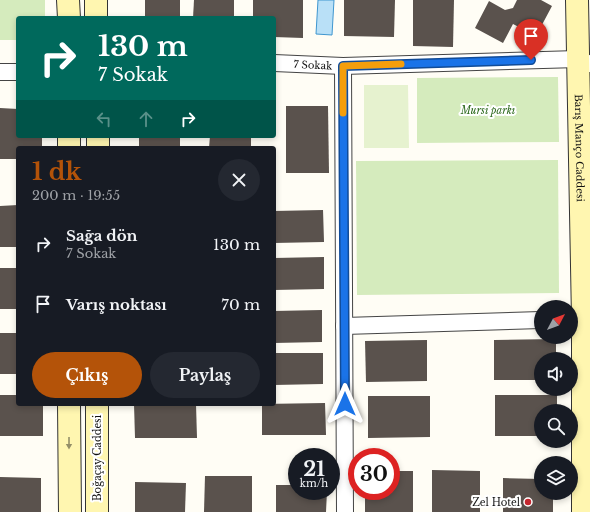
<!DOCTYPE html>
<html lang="tr">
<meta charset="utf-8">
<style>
:root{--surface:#171b24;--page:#242831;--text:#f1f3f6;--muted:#9ea1a6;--accent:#b45309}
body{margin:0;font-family:"Libre Baskerville",serif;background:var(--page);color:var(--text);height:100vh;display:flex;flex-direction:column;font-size:15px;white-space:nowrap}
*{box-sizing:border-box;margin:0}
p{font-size:13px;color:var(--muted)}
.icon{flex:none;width:22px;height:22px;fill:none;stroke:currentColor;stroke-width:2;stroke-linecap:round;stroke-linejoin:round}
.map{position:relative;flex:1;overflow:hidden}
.side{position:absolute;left:16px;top:146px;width:260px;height:260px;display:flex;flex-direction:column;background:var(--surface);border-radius:4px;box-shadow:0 2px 6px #0003}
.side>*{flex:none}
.guide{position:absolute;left:16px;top:16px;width:260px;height:122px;border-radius:4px;box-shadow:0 2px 6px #0003;background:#00695c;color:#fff;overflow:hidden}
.needle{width:26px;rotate:49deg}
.tools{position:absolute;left:534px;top:300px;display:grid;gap:8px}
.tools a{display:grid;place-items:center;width:44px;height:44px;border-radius:50%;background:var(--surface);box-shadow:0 2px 6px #0003;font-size:20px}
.speed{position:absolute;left:288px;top:448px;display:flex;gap:8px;font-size:20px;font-weight:700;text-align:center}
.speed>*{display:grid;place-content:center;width:52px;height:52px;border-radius:50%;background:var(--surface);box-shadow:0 2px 6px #0003;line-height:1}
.speed small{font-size:10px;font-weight:400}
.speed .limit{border:6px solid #d22;background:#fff;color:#111}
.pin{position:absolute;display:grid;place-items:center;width:34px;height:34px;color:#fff;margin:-41px -17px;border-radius:50% 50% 50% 0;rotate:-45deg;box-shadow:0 0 4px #0007}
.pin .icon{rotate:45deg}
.me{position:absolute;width:44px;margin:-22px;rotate:0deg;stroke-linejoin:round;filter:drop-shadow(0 0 3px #0008)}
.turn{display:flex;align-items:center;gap:14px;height:84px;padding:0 16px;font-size:18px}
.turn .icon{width:52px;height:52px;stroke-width:2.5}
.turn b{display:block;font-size:28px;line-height:34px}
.lanes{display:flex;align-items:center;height:38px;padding:0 16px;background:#0003;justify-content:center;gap:20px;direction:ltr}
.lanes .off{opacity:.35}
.round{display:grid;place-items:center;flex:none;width:42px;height:42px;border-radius:21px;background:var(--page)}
.overview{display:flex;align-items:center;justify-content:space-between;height:68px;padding:0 16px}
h1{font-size:24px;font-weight:700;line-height:30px;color:var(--accent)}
.primary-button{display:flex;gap:8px;margin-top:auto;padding:8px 16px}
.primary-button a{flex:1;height:46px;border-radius:24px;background:var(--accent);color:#fff;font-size:16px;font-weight:700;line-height:46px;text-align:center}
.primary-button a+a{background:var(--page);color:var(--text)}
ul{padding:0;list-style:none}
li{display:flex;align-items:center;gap:12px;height:60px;padding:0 16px}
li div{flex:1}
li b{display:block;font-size:15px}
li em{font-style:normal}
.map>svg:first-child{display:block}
</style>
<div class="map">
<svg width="590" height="512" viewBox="0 0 590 512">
<rect width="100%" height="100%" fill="#fffdf5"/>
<g fill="#d5ebbd">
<path d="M0,0h45v18h-27v22h-18z"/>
<path d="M558,77l1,65 -142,1v-65z"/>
<path d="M558,160l1,133 -202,2 -1,-134z"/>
</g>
<path fill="#e6f2cf" d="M364,85h44l1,63h-45z"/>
<path fill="#b9e0f7" stroke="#3f96cf" d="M318,0h16l-2,35 -16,-1z"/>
<g fill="#5a524d">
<rect x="145" y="0" width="35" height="18"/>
<path d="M194,0h40v18h-41z"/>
<path d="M253,0h50v38l-29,-1v-19h-21z"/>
<path d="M344,0h51l-1,37 -50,-1z"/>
<path d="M413,0h41l-1,47 -40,-1z"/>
<path d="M517,0h24l11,6 -16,30 -23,-12 -10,19 -28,-15 14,-27 16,9 8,-2z"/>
<path d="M286,106h42l1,67h-43z"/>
<path d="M0,108l18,1v27h24v12h-24v11h-18z"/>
<rect x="139" y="136" width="41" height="12"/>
<path d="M210,136h41v12h-42z"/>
<path d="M18,205v42h-18v-41z"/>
<path d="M323,210l1,32 -50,1v-32z"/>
<path d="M324,257v32l-50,1v-32z"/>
<rect x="0" y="268" width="18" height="41"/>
<path d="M322,310v32l-48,1v-32z"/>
<rect x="0" y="333" width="18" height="41"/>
<path d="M556,339v20h-15v21h-47v-40z"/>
<path d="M427,340v41l-61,1 -1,-41z"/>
<path d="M274,353h49v31l-49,1z"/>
<path d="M0,395h18v9h25v32h-43z"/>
<path d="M495,395h62v16h-16v25h-46z"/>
<path d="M368,396h62v41l-62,1z"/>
<path d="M325,403l1,32h-64v-31z"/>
<path d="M134,404h62l1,34h-62z"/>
<path d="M432,470l48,1v41h-48z"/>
<path d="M391,471h22v41h-48v-21h26z"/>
<path d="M205,476h47v36h-48z"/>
<path d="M0,477l41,1v34h-41z"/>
<path d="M503,478l38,1v14h12v19h-50z"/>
<path d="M135,482l51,1 -1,29h-50z"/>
<path d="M276,485h21v6h30l-1,21h-50z"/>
</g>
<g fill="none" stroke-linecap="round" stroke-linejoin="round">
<g stroke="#444" stroke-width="18">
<g id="street">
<path id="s1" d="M274,63l69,3 235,-7 12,5"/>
<path d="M343,66l2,446"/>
<path d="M0,72h18"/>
<path d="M344,326l197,-6"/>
</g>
</g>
<g stroke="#333" stroke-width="24">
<g id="secondary">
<path d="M68,0l1,18"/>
<path d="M96,0v18"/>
<path id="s2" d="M577,0l6,319v193"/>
<path d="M69,136v12"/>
<path d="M98,148v-12"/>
<path d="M69,404l1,108"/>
<path d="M97,512v-108"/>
</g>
</g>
<use href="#street" stroke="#fff" stroke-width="16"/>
<use href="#secondary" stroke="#fff6b0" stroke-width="22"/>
</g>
<defs><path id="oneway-solid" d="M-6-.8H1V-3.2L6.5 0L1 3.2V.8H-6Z"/></defs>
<use fill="#948f68" href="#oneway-solid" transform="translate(69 443) rotate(90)"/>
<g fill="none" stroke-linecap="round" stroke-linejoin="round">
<g stroke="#114b97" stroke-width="10">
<path id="route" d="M345,404l-2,-338 188,-6"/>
</g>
<use href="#route" stroke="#1a73e8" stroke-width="7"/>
<path stroke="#f59e0b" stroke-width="7" d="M343,113v-47l58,-2"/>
</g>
<circle fill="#c4262e" stroke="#fff" stroke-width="1.5" cx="528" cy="502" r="4"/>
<g text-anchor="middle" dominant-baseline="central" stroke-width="4" stroke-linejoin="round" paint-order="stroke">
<g font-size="10" fill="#111" stroke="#fff">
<text stroke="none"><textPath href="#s1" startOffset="39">7 Sokak</textPath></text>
<text stroke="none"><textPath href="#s2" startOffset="148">Barış Manço Caddesi</textPath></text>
<text transform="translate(97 458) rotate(-90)">Boğaçay Caddesi</text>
</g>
<g font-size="10" font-style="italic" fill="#2f6b1f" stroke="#fff">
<text x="488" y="110">Mursi parkı</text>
</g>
<g font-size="10" fill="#111" stroke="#fff" text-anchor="end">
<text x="520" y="502">Zel Hotel</text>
</g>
</g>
</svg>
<div class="tools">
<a><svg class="needle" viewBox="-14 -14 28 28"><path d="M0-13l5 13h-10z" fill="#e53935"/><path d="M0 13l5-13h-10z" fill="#9ea1a6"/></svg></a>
<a><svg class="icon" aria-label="sound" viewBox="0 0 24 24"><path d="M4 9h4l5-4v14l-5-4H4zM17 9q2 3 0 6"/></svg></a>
<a><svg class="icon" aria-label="search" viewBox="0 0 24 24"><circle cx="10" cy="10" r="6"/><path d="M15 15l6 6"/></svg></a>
<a><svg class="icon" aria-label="layers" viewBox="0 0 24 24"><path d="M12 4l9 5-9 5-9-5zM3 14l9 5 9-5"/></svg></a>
</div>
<div class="speed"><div>21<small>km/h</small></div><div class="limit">30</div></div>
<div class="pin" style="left:531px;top:60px;background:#d93025"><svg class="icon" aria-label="arrive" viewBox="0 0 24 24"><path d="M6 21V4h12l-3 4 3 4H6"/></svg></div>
<svg class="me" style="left:345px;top:404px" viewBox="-20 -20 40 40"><path d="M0-17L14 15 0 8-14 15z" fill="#1a73e8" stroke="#fff" stroke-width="4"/></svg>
<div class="guide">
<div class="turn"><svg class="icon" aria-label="right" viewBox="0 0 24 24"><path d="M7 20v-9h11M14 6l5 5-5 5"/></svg><div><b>130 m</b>7 Sokak</div></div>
<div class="lanes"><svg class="icon off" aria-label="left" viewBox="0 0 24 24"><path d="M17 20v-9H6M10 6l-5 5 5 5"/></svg><svg class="icon off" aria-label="ahead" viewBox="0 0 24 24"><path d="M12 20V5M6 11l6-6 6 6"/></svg><svg class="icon" aria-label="right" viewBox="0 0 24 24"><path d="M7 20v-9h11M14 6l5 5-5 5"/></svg></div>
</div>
<section class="side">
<div class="overview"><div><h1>1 dk</h1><p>200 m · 19:55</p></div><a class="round"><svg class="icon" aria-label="close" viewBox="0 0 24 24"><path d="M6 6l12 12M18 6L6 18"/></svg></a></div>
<ul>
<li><svg class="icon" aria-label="right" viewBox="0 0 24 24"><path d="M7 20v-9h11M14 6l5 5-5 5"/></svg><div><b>Sağa dön</b><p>7 Sokak</p></div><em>130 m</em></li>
<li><svg class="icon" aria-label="arrive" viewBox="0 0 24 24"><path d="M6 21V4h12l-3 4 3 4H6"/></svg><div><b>Varış noktası</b></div><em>70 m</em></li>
</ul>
<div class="primary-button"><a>Çıkış</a><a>Paylaş</a></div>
</section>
</div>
